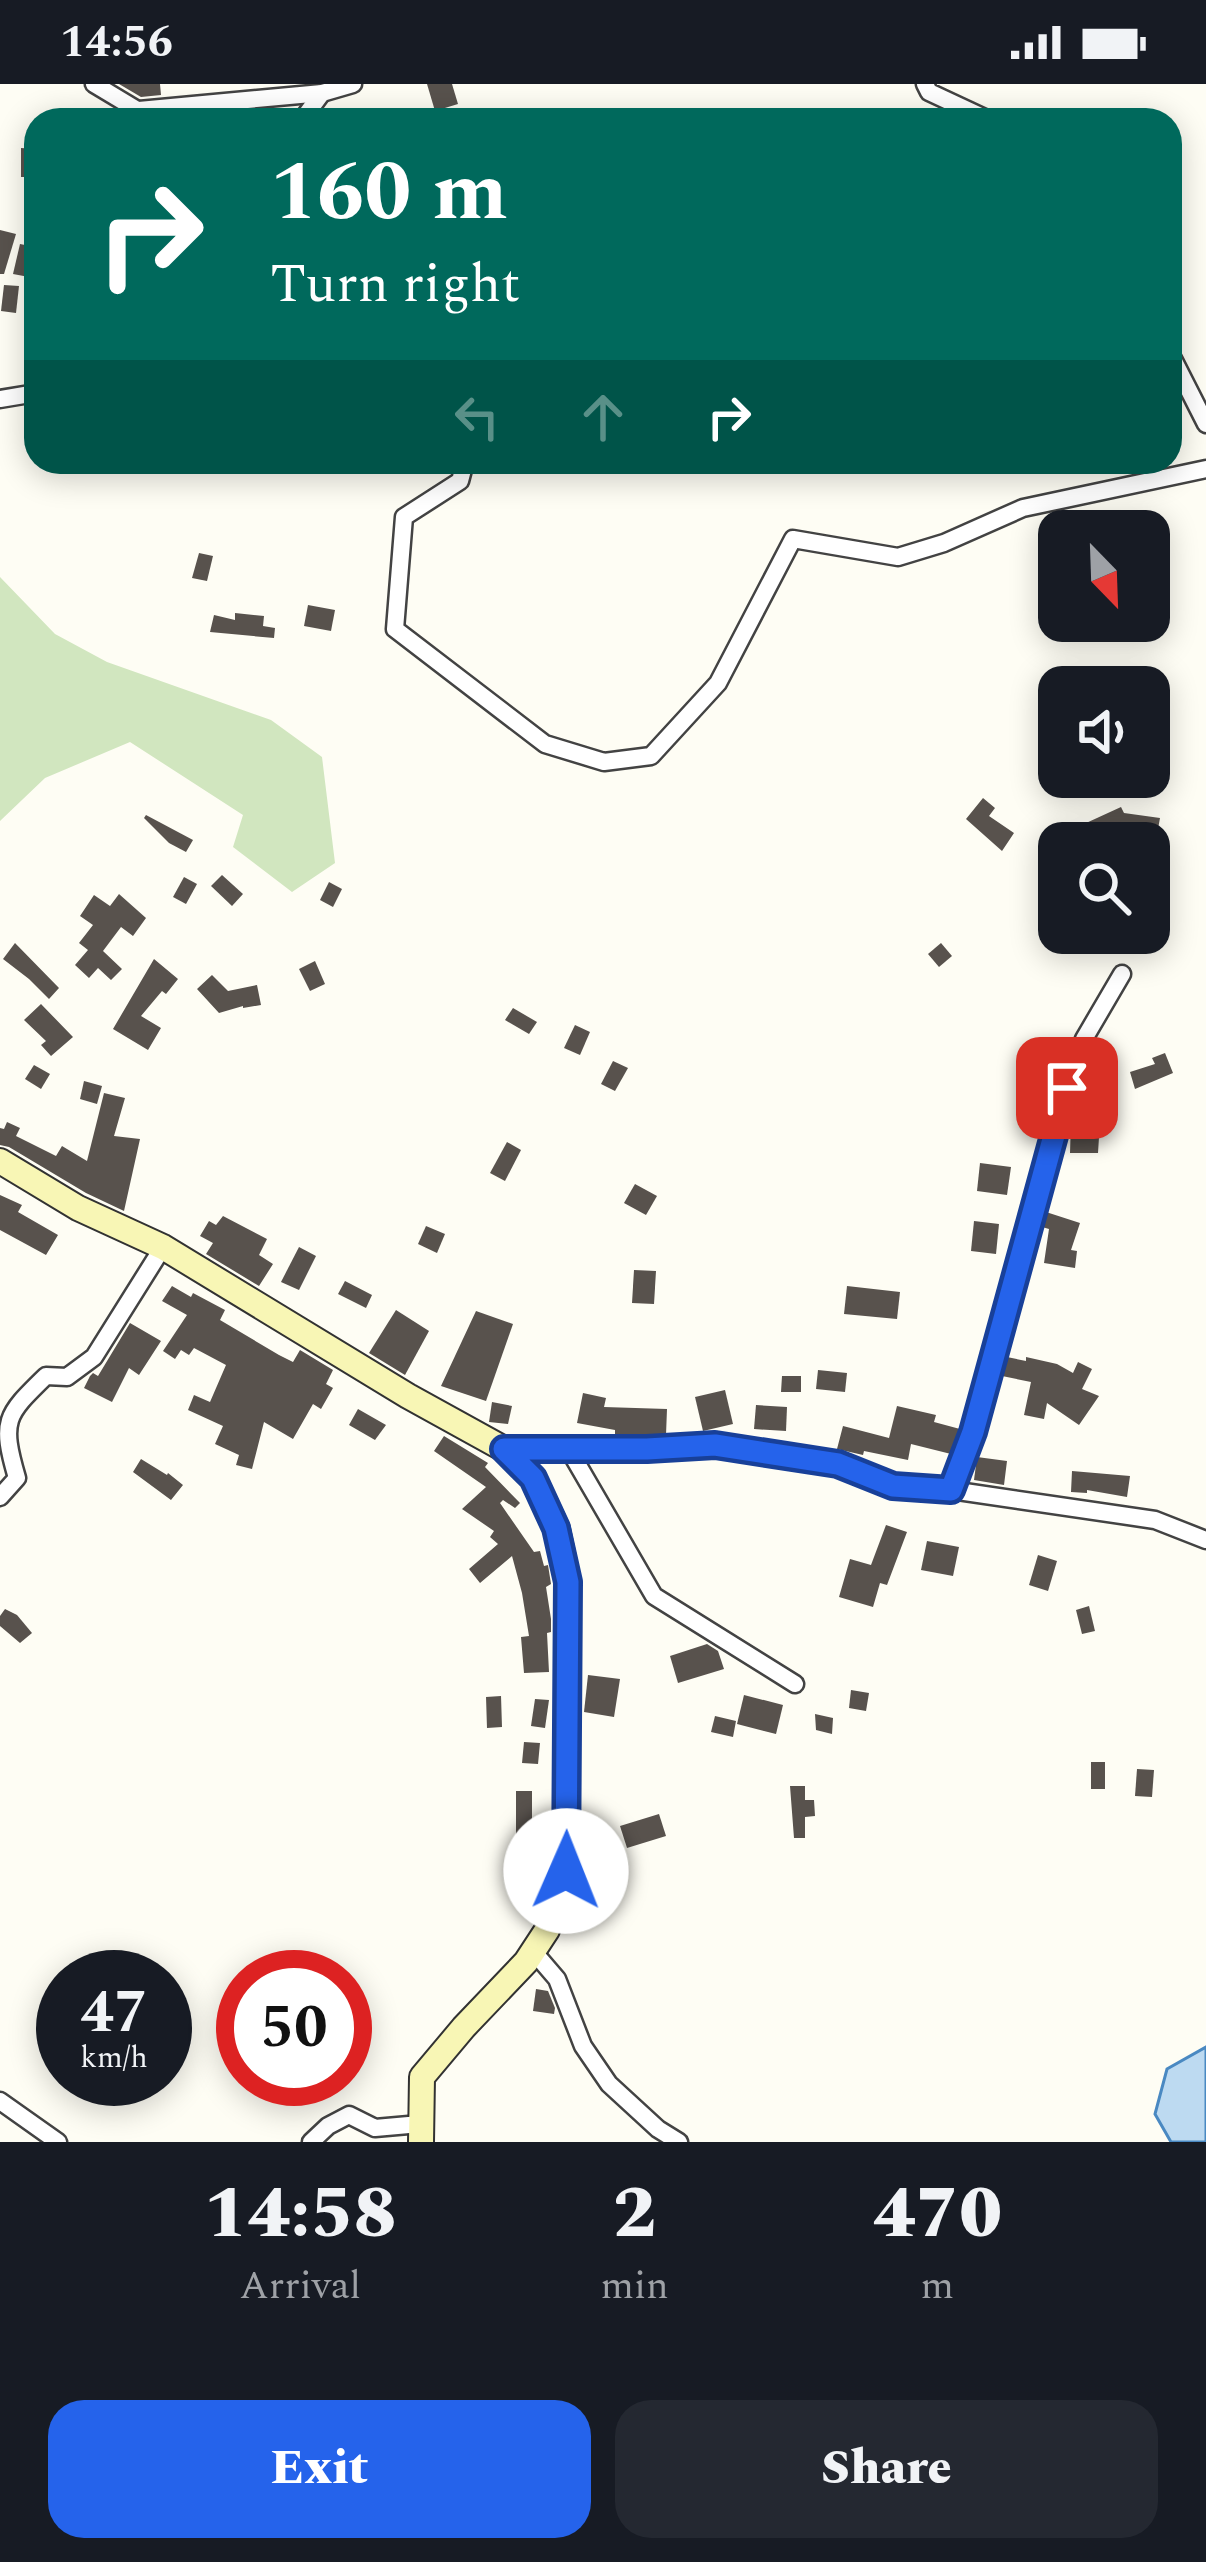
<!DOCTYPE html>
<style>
:root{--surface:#171b24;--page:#242831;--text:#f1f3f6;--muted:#9ea1a6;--accent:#2563eb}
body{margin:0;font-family:Spectral,serif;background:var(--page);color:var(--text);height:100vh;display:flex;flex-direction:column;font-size:45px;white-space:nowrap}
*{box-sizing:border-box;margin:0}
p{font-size:39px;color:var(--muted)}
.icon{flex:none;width:66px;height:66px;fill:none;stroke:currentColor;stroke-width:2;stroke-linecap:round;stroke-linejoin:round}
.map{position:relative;height:2058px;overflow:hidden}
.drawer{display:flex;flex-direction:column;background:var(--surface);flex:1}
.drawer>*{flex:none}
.hud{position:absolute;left:24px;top:24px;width:1158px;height:366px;border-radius:36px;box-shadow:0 6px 30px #0003;background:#00695c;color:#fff;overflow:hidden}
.needle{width:78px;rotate:157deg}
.tools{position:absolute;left:1038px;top:426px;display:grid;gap:24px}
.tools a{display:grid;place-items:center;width:132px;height:132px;border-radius:24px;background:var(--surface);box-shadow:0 6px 30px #0003;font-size:60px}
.speed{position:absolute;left:36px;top:1866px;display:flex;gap:24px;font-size:60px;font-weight:700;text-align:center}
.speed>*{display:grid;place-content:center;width:156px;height:156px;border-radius:50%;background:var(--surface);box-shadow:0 6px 30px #0003;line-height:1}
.speed small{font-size:30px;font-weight:400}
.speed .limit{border:18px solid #d22;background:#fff;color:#111}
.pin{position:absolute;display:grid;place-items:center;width:102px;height:102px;color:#fff;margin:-51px;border-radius:24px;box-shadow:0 6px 18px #0006}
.me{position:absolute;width:132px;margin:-66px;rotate:1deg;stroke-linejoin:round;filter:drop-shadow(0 0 9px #0008)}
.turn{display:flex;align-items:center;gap:42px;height:252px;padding:0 48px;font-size:54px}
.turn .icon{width:156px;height:156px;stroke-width:2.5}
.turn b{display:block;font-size:84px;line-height:102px}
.lanes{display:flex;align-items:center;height:114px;padding:0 48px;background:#0003;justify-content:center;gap:60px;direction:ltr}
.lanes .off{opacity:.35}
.eta{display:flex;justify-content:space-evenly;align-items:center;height:204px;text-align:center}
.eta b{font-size:72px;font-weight:800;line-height:84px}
.cta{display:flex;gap:24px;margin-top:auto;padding:24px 48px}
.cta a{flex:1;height:138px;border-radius:36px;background:var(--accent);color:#fff;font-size:48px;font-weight:800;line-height:138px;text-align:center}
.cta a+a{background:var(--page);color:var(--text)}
.status{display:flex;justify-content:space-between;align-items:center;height:84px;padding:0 60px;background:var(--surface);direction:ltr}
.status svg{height:33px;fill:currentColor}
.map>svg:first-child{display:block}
</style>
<div class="status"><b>14:56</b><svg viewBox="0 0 49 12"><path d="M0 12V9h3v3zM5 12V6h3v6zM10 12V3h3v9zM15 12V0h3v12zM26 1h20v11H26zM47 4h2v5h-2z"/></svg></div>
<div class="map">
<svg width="1206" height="2058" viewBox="0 0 1206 2058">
<rect width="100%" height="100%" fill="#fefdf4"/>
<path fill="#d1e6bf" d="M0,493l55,57 52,28 164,58 51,37 13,106 -43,29 -59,-45 10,-32 -113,-73 -85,36 -45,43z"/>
<path fill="#bddaf1" stroke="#4a89c2" stroke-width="3" d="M1206,1963v95h-35l-16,-28 12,-45z"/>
<g fill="#58524d">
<path d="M119,0h41l1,11 -20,2z"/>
<path d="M427,0h25l6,20 -23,7z"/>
<path d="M21,64l15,1v28h-15z"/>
<path d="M0,146l16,4 -12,40h-4z"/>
<path d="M20,160l15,3 -6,30 -16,-3z"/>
<path d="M4,201l15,1 -3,27 -15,-2z"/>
<path d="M199,469l14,3 -6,25 -15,-3z"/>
<path d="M308,521l27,5 -4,21 -27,-5z"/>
<path d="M235,529l29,3 -1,10 12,2 -1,10 -64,-6 4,-17 21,5z"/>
<path d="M983,714l12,10 -6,8 25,17 -12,18 -36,-32z"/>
<path d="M1121,723l3,6 36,5 -4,22 -18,-3 2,-15 -47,21h-13l-7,-14z"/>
<path d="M146,731l47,25 -7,12 -17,-9 -25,-25z"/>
<path d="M222,791l21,19 -11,12 -21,-20z"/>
<path d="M184,793l13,7 -11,20 -13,-7z"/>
<path d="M329,798l13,7 -9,18 -13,-7z"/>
<path d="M119,810l27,24 -13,18 -12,-9 -18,24 19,18 -11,11 -13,-12 -9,10 -14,-13 13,-15 -9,-7 14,-18 -13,-9 14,-21 16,11z"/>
<path d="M15,859l44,45 -10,11 -20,-20 -26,-20z"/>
<path d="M941,859l11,13 -13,11 -11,-13z"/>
<path d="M154,875l24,20 -12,15 -4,-3 -21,25 20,12 -13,22 -35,-21z"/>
<path d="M315,877l10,23 -15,7 -11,-22z"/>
<path d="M212,891l16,16 29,-6 4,20 -18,3v-2l-24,7 -22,-24z"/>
<path d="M41,920l32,33 -22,19 -10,-11 5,-4 -22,-21z"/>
<path d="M513,924l24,14 -8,12 -24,-14z"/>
<path d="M575,941l15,7 -10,23 -16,-7z"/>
<path d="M1102,963l8,4 -6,18 12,6 -10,19 -9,-5 -10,29 17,7 -5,12 -1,16h-28l1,-31 8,-30z"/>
<path d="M1165,969l8,20 -38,16 -5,-17 25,-8 -3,-6z"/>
<path d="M613,977l15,7 -13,23 -14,-7z"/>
<path d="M34,981l16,9 -9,15 -16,-10z"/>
<path d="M84,997l18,5 -5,18 -17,-5z"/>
<path d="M104,1009l21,5 -11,38 26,3 -16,72 -38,-18 -77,-46 -9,-2v-17l4,1 3,-7 13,6 -4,8 40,20 6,-10 25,15z"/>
<path d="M507,1058l14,8 -16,31 -15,-8z"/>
<path d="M980,1079l31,4 -4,28 -30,-4z"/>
<path d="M635,1100l22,12 -11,19 -22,-12z"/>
<path d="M0,1111l22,10 -4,7 40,23 -12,20 -46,-25z"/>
<path d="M1046,1128l34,11 -9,27 6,1 -2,17 -31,-5 5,-34 -7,-2z"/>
<path d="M223,1132l44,23 -8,16 14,9 -14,22 -53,-32 7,-11 -13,-7 9,-15 7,4z"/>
<path d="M974,1137l25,3 -3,30 -25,-3z"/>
<path d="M426,1142l19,8 -8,19 -19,-9z"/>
<path d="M299,1163l17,9 -17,34 -18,-8z"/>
<path d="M634,1186l22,1 -2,33 -22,-1z"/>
<path d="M345,1197l27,14 -6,13 -28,-14z"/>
<path d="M172,1202l19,11 2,-4 32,17 -5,10 59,35 14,7 7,-12 33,20 -7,14 7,4 -12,21 -8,-5 -20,35 -29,-17 -12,47 -16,-4 3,-10 -24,-11 8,-18 -35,-16 6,-15 16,7 16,-37 -32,-17 -5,7 -8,-5 -6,9 -12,-8 24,-36 -25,-14z"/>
<path d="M847,1202l53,6 -3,27 -53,-5z"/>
<path d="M396,1226l33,21 -24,44 -36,-22z"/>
<path d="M476,1227l37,13 -27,77 -45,-15z"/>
<path d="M130,1239l31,18 -22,34 -10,-7 -17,34 -28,-14 6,-12 3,-3 5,3z"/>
<path d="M1007,1273l19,4v-4l31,7 16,9 5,-11 14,7 -10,20 17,7 -20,29 -32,-22 -3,16 -20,-4 7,-33 -29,-6z"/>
<path d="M818,1286l29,3 -2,19 -29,-3z"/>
<path d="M782,1292h19v16h-20z"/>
<path d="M725,1306l8,34 -30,7 -8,-34z"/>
<path d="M583,1309l23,5 -2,9 63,2 -1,26 -51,-1v-4l-38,-7z"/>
<path d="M492,1318l20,4 -4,18 -19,-2z"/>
<path d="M756,1321l31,2 -1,24 -32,-2z"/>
<path d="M897,1322l39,9 -2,7 26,7 -9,25 -40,-10 -3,16 -44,-9 -1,4 -26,-6 6,-23 46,12z"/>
<path d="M358,1325l28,16 -11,15 -26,-15z"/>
<path d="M444,1352l44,27 -3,4 35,36 -5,5 -12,-8 -3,3 34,49 6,-1 4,15 4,-1 3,19 -5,3 5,32v13l-4,1 2,39 -25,1 -3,-36 8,-1 -7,-43 -10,-37 -32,27 -11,-14 29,-25 -8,-7 4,-6 -32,-22 24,-22 -52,-36z"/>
<path d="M977,1373l30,4 -3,24 -30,-5z"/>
<path d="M141,1375l26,16 1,-2 15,12 -12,15 -38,-28z"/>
<path d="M1072,1387l58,5 -3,21 -40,-7v3l-16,-1z"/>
<path d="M886,1441l21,7 -20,53 -7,-2 -7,24 -34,-10 11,-38 21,6z"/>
<path d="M927,1457l32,6 -6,29 -32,-6z"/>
<path d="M1038,1471l19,6 -9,30 -19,-6z"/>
<path d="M1089,1522l6,25 -13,3 -6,-24z"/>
<path d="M5,1525l12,6 15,18 -12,10 -20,-17v-10z"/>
<path d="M707,1560l11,7 6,18 -46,14 -8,-27z"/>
<path d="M588,1591l32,4 -6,38 -30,-5z"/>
<path d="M851,1606l18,3 -3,18 -17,-3z"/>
<path d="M744,1611l39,10 -7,29 -39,-10z"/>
<path d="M501,1612l1,31 -15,1 -1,-31z"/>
<path d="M535,1615l14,1 -4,28 -14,-2z"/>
<path d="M815,1630l18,4 -1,16 -16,-4z"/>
<path d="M715,1632l21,5 -3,16 -22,-5z"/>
<path d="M524,1658l16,1 -2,21 -16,-1z"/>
<rect x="1091" y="1678" width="14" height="27"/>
<path d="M1137,1685l17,1 -2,27 -17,-1z"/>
<path d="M790,1702h15v14h9l1,16 -10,1v21h-11z"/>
<path d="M516,1707h16v33l4,-1 1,26 -21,1z"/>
<path d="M659,1730l7,22 -39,12 -7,-22z"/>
<path d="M536,1905l12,2 7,17 -1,6 -21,-3z"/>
</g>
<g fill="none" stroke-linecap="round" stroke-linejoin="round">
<g stroke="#434343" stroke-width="21">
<g id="minor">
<path d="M94,0l50,30"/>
<path d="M925,0l4,8 60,28"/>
<path d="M139,26l183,-17 31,-9"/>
<path d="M302,36l20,-27"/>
<path d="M1170,269l36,71"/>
<path d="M0,315l36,-6"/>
<path d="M465,378l-5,19 -56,36 -9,112 150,115 59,18 47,-6 67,-73 75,-144 105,18 46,-14 79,-35 183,-39"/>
<path d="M568,1364l86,148 141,88"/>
<path d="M504,1365h143l67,-3 124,18 55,22 58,4 204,30 51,20"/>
<path d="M951,1406l22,-58 94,-344 17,-49 38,-65"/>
<path d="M0,1413l17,-19c-17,-58 -11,-63 29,-102l21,1 27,-20 69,-110"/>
<path d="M533,1867l24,28 26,67 26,38 49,45 21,13"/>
<path d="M0,2017l58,41"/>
<path d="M311,2058l17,-16 21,-11 26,13 45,-4"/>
</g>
</g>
<g stroke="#323232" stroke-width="28">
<path id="secondary" d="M0,1077l78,47 85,39 245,149 96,53 29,29 24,51 11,53 -2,289 -19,59 -21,32 -62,65 -42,50 -1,65"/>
</g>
<use href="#minor" stroke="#fff" stroke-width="16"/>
<use href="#secondary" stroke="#f8f6b5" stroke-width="24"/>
</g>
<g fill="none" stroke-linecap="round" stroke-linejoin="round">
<g stroke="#184099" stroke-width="30">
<path id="route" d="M566,1787l2,-289 -12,-54 -23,-50 -29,-29h143l68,-4 123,19 55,22 58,4 22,-58 94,-344"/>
</g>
<use href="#route" stroke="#2563eb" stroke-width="21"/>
</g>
</svg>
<div class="tools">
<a><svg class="needle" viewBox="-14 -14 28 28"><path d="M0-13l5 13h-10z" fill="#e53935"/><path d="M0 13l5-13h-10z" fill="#9ea1a6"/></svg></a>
<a><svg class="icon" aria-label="sound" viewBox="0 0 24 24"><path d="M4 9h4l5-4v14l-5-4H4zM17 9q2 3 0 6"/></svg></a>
<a><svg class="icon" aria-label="search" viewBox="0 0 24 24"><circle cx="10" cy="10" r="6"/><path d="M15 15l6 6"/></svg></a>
</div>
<div class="speed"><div>47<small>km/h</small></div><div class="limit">50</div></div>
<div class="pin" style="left:1067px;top:1004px;background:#d93025"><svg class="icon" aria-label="arrive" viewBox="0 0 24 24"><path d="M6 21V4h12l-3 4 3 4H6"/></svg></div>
<svg class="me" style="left:566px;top:1787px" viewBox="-20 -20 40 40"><circle r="19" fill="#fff"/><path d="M0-13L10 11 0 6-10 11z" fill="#2563eb"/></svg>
<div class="hud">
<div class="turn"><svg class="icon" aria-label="right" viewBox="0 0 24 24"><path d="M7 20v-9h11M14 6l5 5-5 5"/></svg><div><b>160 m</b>Turn right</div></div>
<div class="lanes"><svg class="icon off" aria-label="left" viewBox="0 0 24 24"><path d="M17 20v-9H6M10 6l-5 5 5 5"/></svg><svg class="icon off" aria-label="ahead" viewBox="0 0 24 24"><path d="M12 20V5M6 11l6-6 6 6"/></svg><svg class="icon" aria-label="right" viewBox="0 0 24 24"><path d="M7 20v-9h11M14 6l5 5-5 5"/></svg></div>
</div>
</div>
<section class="drawer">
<div class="eta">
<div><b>14:58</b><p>Arrival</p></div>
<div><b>2</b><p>min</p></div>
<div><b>470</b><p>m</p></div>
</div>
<div class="cta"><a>Exit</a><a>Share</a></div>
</section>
